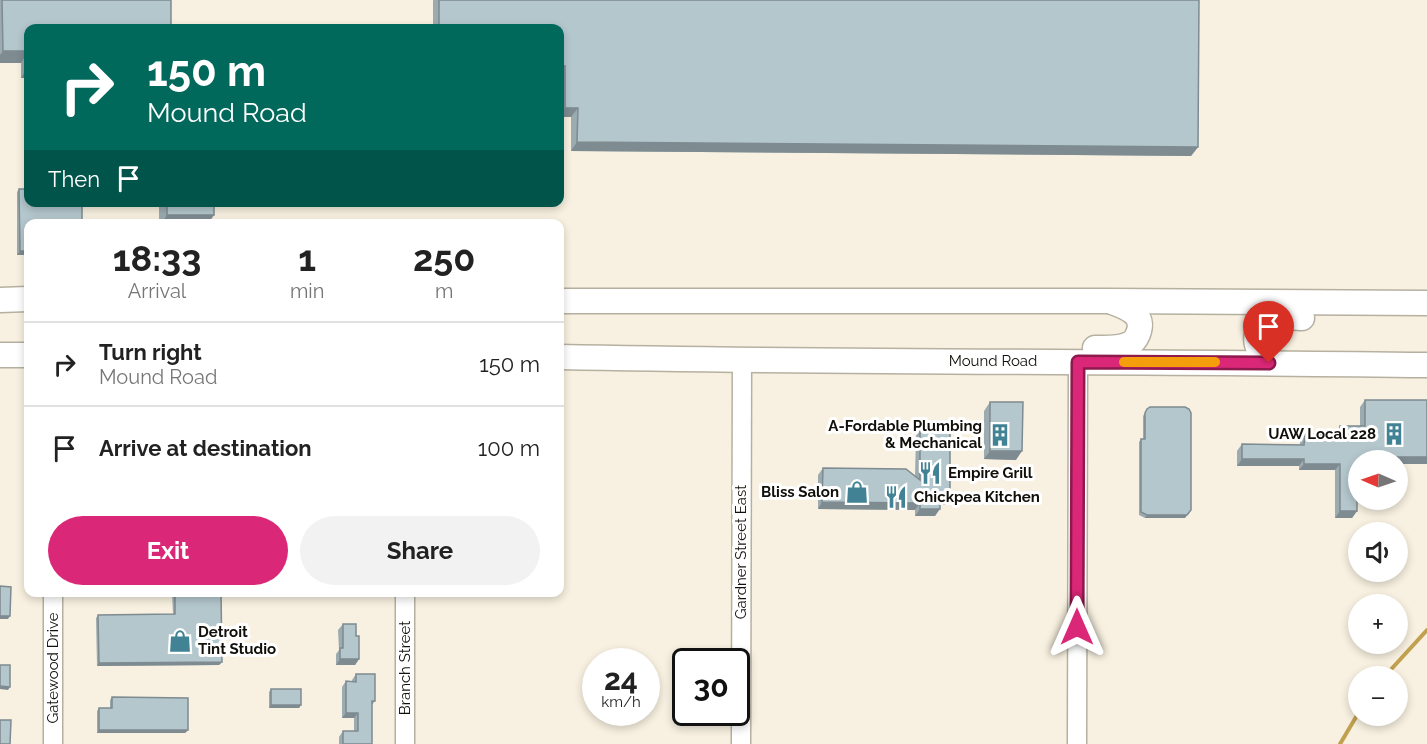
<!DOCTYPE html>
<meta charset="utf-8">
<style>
:root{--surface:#fff;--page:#f2f2f2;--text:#222;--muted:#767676;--line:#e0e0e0;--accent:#db2777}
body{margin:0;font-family:Raleway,sans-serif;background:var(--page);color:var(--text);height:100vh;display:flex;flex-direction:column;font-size:22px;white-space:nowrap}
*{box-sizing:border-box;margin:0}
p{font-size:20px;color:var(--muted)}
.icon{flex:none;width:33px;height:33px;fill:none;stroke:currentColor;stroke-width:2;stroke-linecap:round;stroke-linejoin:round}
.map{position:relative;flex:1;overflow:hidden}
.details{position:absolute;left:24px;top:219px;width:540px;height:378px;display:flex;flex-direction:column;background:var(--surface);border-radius:12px;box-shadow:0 3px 9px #0003}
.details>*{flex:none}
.hud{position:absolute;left:24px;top:24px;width:540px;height:183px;border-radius:12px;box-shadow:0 3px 9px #0003;background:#00695c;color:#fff;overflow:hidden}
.needle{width:39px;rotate:272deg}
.controls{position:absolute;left:1348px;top:450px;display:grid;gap:12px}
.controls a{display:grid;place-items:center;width:60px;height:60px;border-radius:50%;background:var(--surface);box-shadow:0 3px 9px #0003;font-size:30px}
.speed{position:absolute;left:582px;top:648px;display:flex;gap:12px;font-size:30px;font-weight:700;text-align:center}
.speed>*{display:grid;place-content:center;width:78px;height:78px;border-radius:50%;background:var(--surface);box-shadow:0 3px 9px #0003;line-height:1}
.speed small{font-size:15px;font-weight:400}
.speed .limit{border:3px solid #111;border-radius:9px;background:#fff;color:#111}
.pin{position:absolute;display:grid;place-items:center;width:51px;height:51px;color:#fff;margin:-62px -26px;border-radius:50% 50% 50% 0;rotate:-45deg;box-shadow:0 0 6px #0007}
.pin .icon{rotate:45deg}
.me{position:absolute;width:66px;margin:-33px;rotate:0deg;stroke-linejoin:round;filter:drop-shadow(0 0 4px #0008)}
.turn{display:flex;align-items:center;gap:21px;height:126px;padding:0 24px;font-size:27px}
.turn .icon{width:78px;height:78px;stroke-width:2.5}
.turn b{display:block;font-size:42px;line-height:51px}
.then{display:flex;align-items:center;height:57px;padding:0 24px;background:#0003;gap:12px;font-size:22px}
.eta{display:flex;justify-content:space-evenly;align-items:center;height:102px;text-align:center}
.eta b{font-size:36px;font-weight:700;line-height:42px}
.action{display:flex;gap:12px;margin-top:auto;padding:12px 24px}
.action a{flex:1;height:69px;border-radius:36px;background:var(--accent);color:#fff;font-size:24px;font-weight:700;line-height:69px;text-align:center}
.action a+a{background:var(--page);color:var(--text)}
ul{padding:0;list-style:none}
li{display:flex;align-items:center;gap:18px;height:84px;padding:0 24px;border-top:2px solid var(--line)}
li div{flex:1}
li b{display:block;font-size:22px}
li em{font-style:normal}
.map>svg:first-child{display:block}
</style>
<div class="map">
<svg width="1427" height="744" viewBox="0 0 1427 744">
<rect width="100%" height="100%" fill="#f8f1e1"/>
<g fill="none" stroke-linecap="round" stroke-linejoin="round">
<g stroke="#c1a04f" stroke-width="4">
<path d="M1385,676l42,-46"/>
<path d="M1340,744l19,-32"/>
</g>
<g stroke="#b6b0a0" stroke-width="21">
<g id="minor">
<path d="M53,592v152"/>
<path d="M405,592v152"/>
<path d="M741,744l1,-383"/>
<path d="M1077,744l1,-382"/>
</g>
</g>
<g stroke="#b6b0a0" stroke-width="27">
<g id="major">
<path d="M0,300l28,-1"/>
<path d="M560,301h549l318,2"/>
<path d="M1095,348c11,0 24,1 34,-4 5,-2 7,-5 9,-10 8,-20 -12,-27 -26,-32"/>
<path d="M0,355h28"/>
<path d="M560,357c289,6 578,4 867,8"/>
<path d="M1269,363c-11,-12 -18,-23 -8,-38 3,-3 8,-7 12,-8 9,-1 20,1 29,1"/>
</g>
</g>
<use href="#minor" stroke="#fff" stroke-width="18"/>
<use href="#major" stroke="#fff" stroke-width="24"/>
</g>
<g fill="#9babb0">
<path d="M0,0h171l-143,28v50h-7v-15h-21z"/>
<path d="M433,0h766l-1,147 -7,9 -620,-5v-34h-11v-89h-127z"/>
<path d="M19,189l18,17h24v-4h21l-54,22v31h-11v-63z"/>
<path d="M159,202h55l-6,22h-49z"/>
<path d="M1365,400l62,64h-29v-4h-39l-2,13v38l-5,7h-17v-48h-36v-4h-62v-15l5,-7 58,1v-4l5,-7h30l5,-8h20v-19z"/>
<path d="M990,402l26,58 -32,-1v-48z"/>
<path d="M1147,409l44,101 -6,8h-40l-6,-3v-73l2,-3h2v-23z"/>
<path d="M920,430l30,69 -5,6h-5l-5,11h-20v-6l-97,-1v-34l5,-7 92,9 1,-41z"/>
<path d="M172,592h49l1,70 -3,3 -122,1 -1,-48 2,-3 75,-1z"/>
<path d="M343,624l13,12 3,23 -4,6h-19v-11l3,-4 -1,-20z"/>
<path d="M356,674l19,27 -3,4v39h-33v-7l4,-6h11v-13h-12v-31l4,-6 6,1v-2z"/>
<path d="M271,689l30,16 -2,3h-30v-16z"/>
<path d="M112,697l76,33 -3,3h-88v-22l2,-3h11v-8z"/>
</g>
<g fill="#7e8b90">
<path d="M3,51h25v1l-7,11h-21v-8z"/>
<path d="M560,66h5l-5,8z"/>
<path d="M28,67v11h-7z"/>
<path d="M565,108h13l-7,9h-11z"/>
<path d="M577,142l621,5 -7,9 -620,-5z"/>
<path d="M167,215h47l-6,9h-47z"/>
<path d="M20,251h8v4h-11z"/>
<path d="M990,451h32l-6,9 -32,-1z"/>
<path d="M1381,457h46v7h-29v-4h-20z"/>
<path d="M1242,459h62l-5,7h-62z"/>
<path d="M1304,464h36l-5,6h-36z"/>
<path d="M1357,466h2v7h-7z"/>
<path d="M940,499h10l-5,6h-10z"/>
<path d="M822,502l98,1 -5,7 -97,-1z"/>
<path d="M920,509h20l-5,7h-20z"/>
<path d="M1340,511h17l-5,7h-17z"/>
<path d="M1147,515h40l-2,3h-40z"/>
<path d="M0,616h10l-2,3h-8z"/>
<path d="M340,659h19l-4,6h-19z"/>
<path d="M222,662l-3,3 -122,1 2,-3z"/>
<path d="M0,686l10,1 -2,3 -8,-1z"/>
<path d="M271,705h30l-2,3h-30z"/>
<path d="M346,713h12l-4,5h-12z"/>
<path d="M99,730h89l-3,3h-88z"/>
</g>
<g fill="#b4c7cd" stroke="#7e8b90" stroke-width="1.5">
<path d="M2,0h169v28h-143v23h-25z"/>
<path d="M439,0h760l-1,147 -621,-5 1,-34h-13v-42h-5v-38h-121z"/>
<path d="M19,189h9v13h9v4h27v-4h18v19h20v3h-74v27h-8z"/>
<rect x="167" y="202" width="47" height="13"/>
<path d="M1365,400h62v57h-46v3h-22v6h-2v45h-17v-47h-36v-5h-62v-15l62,1 1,-11h35v-8h25z"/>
<path d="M990,402h33l-1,49h-32z"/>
<path d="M1150,407h35l4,2 2,4v97l-4,5h-40l-6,-3v-73h4v-26l2,-4z"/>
<path d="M920,430h30v69h-10v10h-20v-6l-98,-1 1,-34 83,1 14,11z"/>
<path d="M0,586l11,1 -1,29h-10z"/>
<path d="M175,592h46l1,70 -123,1 -1,-48 77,-1z"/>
<path d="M343,624h13v12h3v23h-19v-11h3z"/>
<path d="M0,665h10v22l-10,-1z"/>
<path d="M356,674h19v27h-3v43h-29v-13h15v-18h-12v-32l10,1z"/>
<rect x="271" y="689" width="30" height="16"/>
<path d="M112,697l76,1v32h-89v-22h13z"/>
<path d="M0,720h11l-1,24h-10z"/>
</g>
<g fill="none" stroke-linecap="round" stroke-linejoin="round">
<g stroke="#8e194d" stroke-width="15">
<path id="route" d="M1077,627l1,-265 191,1"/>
</g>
<use href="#route" stroke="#db2777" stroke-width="10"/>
<path stroke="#f59e0b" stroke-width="10" d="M1124,362h91"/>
</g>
<defs>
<g id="building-bare" transform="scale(1.8)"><path d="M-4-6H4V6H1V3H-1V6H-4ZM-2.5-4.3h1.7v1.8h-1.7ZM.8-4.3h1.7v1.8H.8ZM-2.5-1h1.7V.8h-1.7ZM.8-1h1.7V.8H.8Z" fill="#418395" stroke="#fff" stroke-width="2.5" paint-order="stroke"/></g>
<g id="restaurant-bare" transform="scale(1.8)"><path d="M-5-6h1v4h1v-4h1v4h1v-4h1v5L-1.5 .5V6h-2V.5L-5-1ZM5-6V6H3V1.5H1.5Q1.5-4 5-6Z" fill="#418395" stroke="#fff" stroke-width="2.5" paint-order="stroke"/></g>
<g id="shop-bare" transform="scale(1.8)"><path d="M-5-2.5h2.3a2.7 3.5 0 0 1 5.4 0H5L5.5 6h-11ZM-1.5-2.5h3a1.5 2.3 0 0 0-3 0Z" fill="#418395" stroke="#fff" stroke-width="2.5" paint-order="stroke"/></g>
</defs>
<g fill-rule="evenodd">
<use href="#building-bare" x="1394" y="434"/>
<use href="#building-bare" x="1000" y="435"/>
<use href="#restaurant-bare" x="930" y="473"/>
<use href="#shop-bare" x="857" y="492"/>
<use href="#restaurant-bare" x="896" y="497"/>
<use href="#shop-bare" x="180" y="641"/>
</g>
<g text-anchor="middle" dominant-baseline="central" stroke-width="6" stroke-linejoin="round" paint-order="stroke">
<g font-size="15" fill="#110f09" stroke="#fff">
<text x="993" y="361">Mound Road</text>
<text transform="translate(741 552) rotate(-90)">Gardner Street East</text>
<text transform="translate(53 668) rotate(-90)">Gatewood Drive</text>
<text transform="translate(405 668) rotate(-90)">Branch Street</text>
</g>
<g font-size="15" font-weight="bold" fill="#110f09" stroke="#fff" text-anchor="end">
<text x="982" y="426">A-Fordable Plumbing<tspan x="982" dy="17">&amp; Mechanical</tspan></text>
<text x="1376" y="434">UAW Local 228</text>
<text x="948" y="473" text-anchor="start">Empire Grill</text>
<text x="839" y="492">Bliss Salon</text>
<text x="914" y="497" text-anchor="start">Chickpea Kitchen</text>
<text x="198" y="632" text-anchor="start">Detroit<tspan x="198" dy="17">Tint Studio</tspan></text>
</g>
</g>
</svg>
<div class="controls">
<a><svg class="needle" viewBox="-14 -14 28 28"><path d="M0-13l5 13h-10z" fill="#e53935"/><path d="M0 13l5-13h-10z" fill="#767676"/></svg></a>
<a><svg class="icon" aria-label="sound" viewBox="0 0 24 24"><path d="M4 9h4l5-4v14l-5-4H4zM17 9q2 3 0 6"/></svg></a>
<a>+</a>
<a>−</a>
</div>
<div class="speed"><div>24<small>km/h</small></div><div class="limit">30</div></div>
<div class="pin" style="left:1269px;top:363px;background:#d93025"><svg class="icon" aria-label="arrive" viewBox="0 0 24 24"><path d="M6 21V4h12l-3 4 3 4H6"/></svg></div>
<svg class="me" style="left:1077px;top:627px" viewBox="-20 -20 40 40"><path d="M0-17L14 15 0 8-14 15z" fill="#db2777" stroke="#fff" stroke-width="4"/></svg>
<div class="hud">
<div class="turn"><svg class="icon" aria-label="right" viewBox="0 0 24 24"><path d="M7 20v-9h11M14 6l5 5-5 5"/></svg><div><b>150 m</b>Mound Road</div></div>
<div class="then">Then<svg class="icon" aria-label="arrive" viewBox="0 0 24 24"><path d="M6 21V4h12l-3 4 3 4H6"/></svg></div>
</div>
<section class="details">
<div class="eta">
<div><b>18:33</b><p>Arrival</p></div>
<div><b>1</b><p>min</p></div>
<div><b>250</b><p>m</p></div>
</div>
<ul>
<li><svg class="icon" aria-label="right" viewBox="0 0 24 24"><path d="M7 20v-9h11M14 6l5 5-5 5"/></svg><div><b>Turn right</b><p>Mound Road</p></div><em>150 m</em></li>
<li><svg class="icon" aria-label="arrive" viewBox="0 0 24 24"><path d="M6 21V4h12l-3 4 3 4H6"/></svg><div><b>Arrive at destination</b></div><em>100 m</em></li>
</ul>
<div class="action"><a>Exit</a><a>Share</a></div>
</section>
</div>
